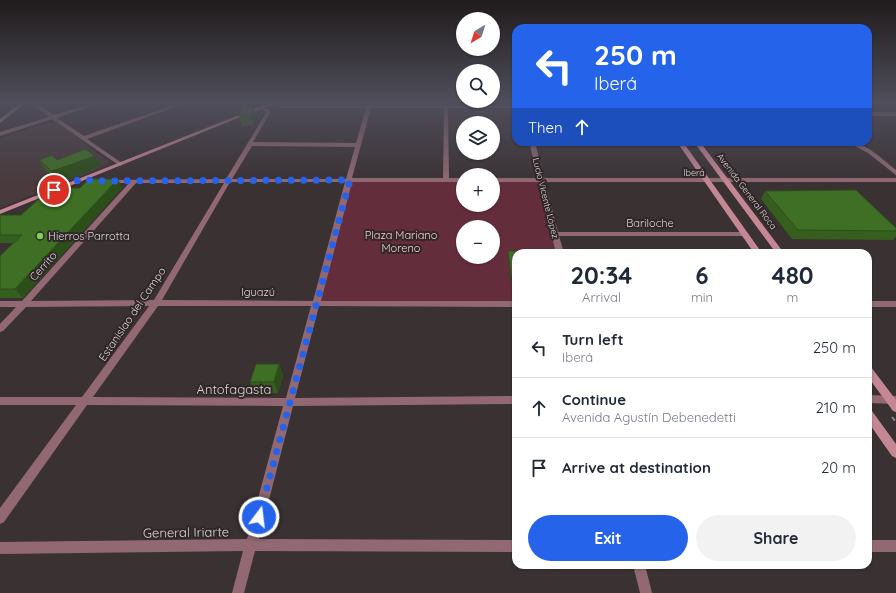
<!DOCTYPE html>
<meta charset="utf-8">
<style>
:root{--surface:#fff;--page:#f2f2f3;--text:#1f2937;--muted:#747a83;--line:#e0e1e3;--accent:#2563eb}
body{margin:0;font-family:Quicksand,sans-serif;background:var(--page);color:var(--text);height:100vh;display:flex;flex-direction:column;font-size:15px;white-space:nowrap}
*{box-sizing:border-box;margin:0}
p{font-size:13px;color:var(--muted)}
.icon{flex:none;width:22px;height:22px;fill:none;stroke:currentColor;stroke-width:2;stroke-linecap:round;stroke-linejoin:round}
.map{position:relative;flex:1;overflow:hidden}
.sheet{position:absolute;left:512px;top:249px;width:360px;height:320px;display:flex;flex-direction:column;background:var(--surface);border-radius:12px;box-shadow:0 1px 3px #0004}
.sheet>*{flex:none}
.hud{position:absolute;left:512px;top:24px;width:360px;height:122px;border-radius:12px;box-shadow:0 1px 3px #0004;background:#2563eb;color:#fff;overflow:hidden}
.needle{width:26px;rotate:218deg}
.controls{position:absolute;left:456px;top:12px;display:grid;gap:8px}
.controls a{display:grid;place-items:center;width:44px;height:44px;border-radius:50%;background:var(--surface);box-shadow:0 1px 3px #0004;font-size:20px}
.pin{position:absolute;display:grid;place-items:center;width:34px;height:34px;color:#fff;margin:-17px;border:2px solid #fff;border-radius:50%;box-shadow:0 1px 4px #0007}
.me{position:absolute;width:44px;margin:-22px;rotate:15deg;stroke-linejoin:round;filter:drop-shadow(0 0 3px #0008)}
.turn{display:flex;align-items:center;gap:14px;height:84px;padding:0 16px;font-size:18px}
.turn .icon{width:52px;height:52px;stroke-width:2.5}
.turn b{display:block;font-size:28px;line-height:34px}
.then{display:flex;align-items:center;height:38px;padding:0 16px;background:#0003;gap:8px;font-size:15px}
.eta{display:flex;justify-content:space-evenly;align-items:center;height:68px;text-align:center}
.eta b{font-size:24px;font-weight:700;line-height:28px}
.cta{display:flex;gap:8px;margin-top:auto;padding:8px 16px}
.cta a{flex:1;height:46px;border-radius:24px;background:var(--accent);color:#fff;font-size:16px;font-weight:700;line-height:46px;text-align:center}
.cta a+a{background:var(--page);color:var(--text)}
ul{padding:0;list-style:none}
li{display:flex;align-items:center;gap:12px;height:60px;padding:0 16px;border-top:1px solid var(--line)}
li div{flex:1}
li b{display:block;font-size:15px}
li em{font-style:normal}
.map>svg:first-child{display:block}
</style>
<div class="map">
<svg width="896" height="593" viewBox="0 0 896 593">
<rect width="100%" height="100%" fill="#3a3133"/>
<path fill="#493a3d" d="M57,122l52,40 -5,5 -104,41v-70l47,-15z"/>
<path fill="#642d3c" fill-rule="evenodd" d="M350,180h113v25h30v-25l49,1 18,72h-44v51l-200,-1zM463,227h30v30h-30z"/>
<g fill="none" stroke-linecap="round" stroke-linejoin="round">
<path stroke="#8f8889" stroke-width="2" stroke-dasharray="4.5 2" stroke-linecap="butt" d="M892,417l4,5"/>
<g fill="#926972" fill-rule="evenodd">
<path d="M22,102l14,1 18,12 43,-13h7l-47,16 27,18 98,-34h7l-102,37 35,24v2l-2,1 -68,-47 -52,17v-4l49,-15 -16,-12 -11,-1z"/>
<path d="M238,102h6l14,8 -4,1z"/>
<path d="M368,102h4l-1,4h145v2h-68l1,70h14v4h-111l-31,119h195v6l-197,-1 -24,92 221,-2v8l-223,2 -34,133 257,1v12l-261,-1 -11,42h-12l11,-42 -243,3v-12l247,-3 36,-133 -196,-1 -83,117 -4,2v-16l76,-103h-76v-8h82l67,-91 -123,1 -23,24 -3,1v-8l16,-17h-16v-6h22l107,-118h-19l-2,-1v-2l118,-1 40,-66v-1l-6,-4 2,-1 8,3v3l-17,29 103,1 10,-35h-85l-12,-4 2,-1 10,3h86zM371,108h73l-1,70h-91zM252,146l103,1 -9,32h-114zM230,182h115l-32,119 -151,-1zM136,183h88l-70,117 -123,1zM158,306h153l-25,92 -193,-1z"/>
<rect x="868" y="112" width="28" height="4"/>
<path d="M529,142h6l9,36h352v4h-351l13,50h187l3,2 -3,2h-186l5,17h-8l-17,-71h-46v-4h45z"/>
<path d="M847,142c19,0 35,17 49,28v5l-28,-22z"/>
<rect x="868" y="301" width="28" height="6"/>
<path d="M868,395l28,1v8l-28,-1z"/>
<rect x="868" y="540" width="28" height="12"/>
<path d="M633,565h12l7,28h-12z"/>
</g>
<g fill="#c68795" fill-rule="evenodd">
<path d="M22,102h5l-27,21v-4z"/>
<path d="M272,102h6l-278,112v-4z"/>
<path d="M677,142h6l79,111h-8z"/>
<path d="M694,142h6l84,111h-8z"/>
<path d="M868,366l3,1 25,33v12l-3,-1 -25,-34z"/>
<path d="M868,410l4,1 24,33v14l-4,-2 -24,-34z"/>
</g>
</g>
<g fill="#365f1f">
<path d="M254,109l2,9 -3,7 -11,1 -3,-10z"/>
<path d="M95,156l6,10 -42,16 -13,-11 -7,-11h18z"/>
<path d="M122,188l-99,110h-23v-42l13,-13h-13v-28h21z"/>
<path d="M765,191l131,40v5l-3,4 -101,-1 -31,-40z"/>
<path d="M508,251l8,2v33h-4l-4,-33z"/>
<path d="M279,364l4,11 -5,18h-22l-6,-11z"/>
</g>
<g fill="#2c4e19">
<path d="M254,109l2,9 -3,7 -3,-10z"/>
<path d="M95,156l6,10 -42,16 -7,-11z"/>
<path d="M118,179l4,9 -99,110 -8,-9z"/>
<path d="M279,364l4,11 -5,18 -4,-11z"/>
</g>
<g fill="#3f6f24" stroke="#2c4e19">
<path d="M248,105l6,4 -4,6 -11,1 4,-9z"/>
<path d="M85,149l10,7 -43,15 -13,-11 13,-5 5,5z"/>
<path d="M89,179h29l-103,110h-15v-33l22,-21h-22v-20h21l30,-27h29z"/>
<path d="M856,190l40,38v3l-98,-1 -33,-39z"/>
<path d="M508,251h14l1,2h-7v30h-4z"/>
<path d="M256,364h23l-5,18h-24z"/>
</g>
<linearGradient id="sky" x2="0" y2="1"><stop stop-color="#201b1c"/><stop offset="0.55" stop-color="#4f4e5b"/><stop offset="1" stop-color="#4f4e5b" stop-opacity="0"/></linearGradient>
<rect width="896" height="185" fill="url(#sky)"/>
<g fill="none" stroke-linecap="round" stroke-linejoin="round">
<path stroke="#2563eb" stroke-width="7" stroke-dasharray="0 12.6" d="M54,190l27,-11 14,2 255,-1 -91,337"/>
</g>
<circle fill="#80d051" stroke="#302729" stroke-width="1.5" cx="40" cy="236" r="4"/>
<g text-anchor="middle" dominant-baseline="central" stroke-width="4" stroke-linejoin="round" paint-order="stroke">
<g font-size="9" fill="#ddd7d8" stroke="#302729">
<text x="694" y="172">Iberá</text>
<text transform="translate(747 191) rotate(53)">Avenida General Roca</text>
<text transform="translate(546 198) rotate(76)">Lucio Vicente López</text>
</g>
<g font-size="11" fill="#ddd7d8" stroke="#302729">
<text x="650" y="223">Bariloche</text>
<text transform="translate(43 266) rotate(-48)">Cerrito</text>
<text x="258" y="292">Iguazú</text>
<text transform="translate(132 314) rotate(-56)">Estanislao del Campo</text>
</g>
<g font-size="11" fill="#fecbd5" stroke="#302729">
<text x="401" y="235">Plaza Mariano<tspan x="401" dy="13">Moreno</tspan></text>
</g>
<g font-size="11" fill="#ddd7d8" stroke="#302729" text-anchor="start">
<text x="48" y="236">Hierros Parrotta</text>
</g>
<g font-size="13" fill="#ddd7d8" stroke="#302729">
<text x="234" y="389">Antofagasta</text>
<text transform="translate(186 532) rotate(-1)">General Iriarte</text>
</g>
</g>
</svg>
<div class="controls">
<a><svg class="needle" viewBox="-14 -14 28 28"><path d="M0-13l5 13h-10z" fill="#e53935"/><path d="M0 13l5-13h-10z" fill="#747a83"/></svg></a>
<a><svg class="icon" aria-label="search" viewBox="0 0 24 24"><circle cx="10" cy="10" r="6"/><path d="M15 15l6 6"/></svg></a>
<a><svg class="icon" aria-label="layers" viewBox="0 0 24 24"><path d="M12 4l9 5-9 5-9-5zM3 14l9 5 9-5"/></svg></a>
<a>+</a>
<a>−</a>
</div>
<div class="pin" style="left:54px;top:190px;background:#d93025"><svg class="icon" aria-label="arrive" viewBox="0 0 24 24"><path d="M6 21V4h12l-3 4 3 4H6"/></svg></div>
<svg class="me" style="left:259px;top:517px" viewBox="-20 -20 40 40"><circle r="17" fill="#2563eb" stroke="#fff" stroke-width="3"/><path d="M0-11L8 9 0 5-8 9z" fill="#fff"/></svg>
<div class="hud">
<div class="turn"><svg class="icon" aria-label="left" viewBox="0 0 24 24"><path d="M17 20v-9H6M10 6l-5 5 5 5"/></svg><div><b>250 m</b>Iberá</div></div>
<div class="then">Then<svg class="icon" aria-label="ahead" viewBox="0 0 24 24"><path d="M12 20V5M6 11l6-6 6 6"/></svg></div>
</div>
<section class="sheet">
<div class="eta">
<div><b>20:34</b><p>Arrival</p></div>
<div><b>6</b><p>min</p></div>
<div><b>480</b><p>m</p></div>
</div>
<ul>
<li><svg class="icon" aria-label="left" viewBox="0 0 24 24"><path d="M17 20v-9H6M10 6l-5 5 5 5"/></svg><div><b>Turn left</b><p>Iberá</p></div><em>250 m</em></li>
<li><svg class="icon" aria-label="ahead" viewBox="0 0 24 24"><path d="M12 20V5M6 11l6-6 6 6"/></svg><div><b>Continue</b><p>Avenida Agustín Debenedetti</p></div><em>210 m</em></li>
<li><svg class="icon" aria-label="arrive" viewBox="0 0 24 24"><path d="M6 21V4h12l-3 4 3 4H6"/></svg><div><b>Arrive at destination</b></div><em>20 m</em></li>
</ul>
<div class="cta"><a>Exit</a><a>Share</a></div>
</section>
</div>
